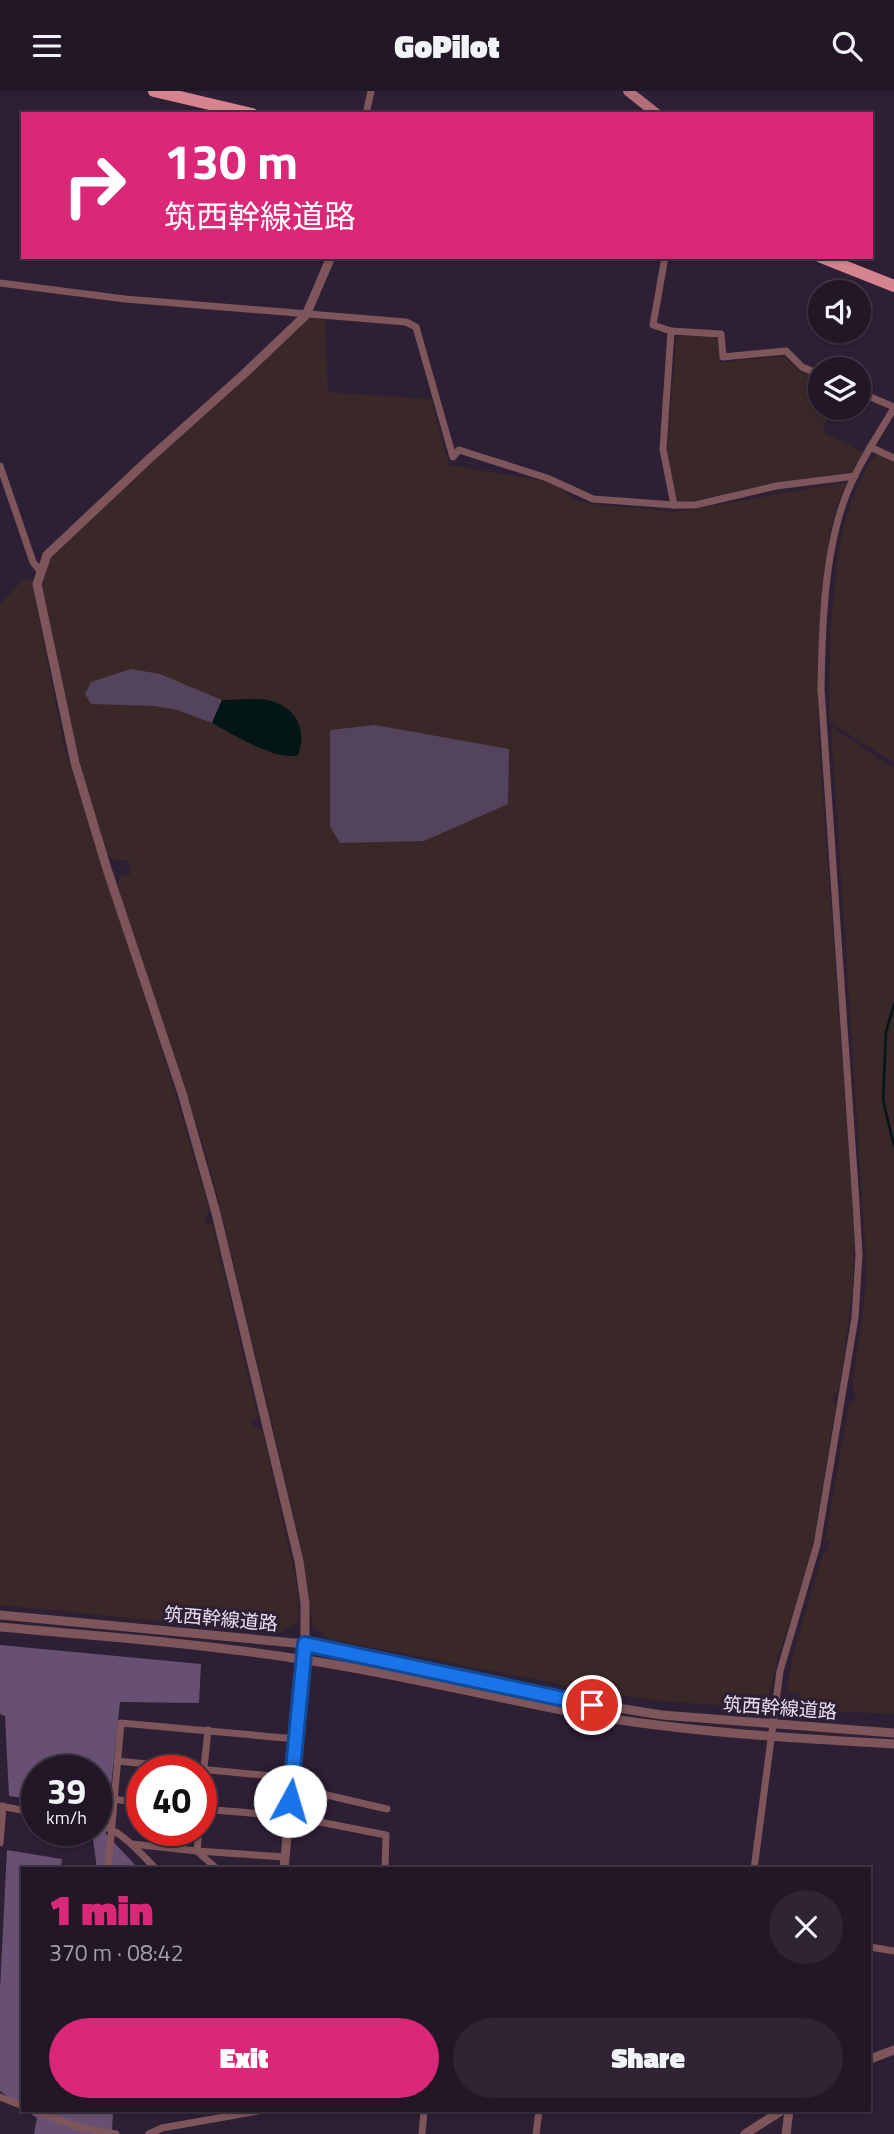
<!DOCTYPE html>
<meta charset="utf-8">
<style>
:root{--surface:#221727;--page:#2e2433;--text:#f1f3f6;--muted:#a29fa7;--line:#3f3644;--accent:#db2777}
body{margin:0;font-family:"Titillium Web","Noto Sans JP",sans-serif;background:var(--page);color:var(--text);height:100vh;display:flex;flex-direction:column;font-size:26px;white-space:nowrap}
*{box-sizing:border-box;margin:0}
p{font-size:23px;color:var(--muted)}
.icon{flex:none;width:38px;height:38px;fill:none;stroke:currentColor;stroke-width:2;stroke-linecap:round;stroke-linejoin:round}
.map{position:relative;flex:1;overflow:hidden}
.details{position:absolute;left:21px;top:1776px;width:850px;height:245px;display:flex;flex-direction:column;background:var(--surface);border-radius:0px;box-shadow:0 2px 5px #0004,0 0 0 2px var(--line)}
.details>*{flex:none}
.banner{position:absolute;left:21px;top:21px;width:852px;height:147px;border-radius:0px;box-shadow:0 2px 5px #0004,0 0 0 2px var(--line);background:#db2777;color:#fff;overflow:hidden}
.buttons{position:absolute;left:808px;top:189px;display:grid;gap:14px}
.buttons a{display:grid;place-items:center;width:63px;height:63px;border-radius:50%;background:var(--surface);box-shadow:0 2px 5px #0004,0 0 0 2px var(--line);font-size:35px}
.speed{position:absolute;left:21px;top:1664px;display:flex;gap:14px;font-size:35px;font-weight:700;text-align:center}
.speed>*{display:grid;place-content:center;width:91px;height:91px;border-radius:50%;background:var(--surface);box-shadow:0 2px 5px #0004,0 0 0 2px var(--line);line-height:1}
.speed small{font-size:18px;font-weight:400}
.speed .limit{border:10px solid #d22;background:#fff;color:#111}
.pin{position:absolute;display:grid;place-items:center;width:60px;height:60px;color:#fff;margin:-30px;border:4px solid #fff;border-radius:50%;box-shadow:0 2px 7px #0007}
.me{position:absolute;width:77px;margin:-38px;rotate:6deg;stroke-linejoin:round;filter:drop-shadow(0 0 5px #0008)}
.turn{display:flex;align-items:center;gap:24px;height:147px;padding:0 28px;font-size:32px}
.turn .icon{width:91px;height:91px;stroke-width:2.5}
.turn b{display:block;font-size:49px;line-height:60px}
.round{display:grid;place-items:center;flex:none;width:74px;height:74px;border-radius:37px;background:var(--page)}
.headline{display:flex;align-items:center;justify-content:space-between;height:119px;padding:0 28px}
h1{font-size:42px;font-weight:800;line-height:52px;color:var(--accent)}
.primary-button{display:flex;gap:14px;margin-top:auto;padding:14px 28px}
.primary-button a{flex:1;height:80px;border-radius:42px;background:var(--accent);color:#fff;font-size:28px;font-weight:800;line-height:80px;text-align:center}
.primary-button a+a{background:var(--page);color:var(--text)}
header{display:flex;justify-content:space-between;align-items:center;height:91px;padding:0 28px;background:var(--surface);font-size:32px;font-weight:800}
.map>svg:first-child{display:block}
</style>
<header><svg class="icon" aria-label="menu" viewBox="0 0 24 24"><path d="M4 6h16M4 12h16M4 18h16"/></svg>GoPilot<svg class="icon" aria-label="search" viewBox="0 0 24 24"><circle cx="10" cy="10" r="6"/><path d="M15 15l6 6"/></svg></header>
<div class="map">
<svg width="894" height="2043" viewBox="0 0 894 2043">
<rect width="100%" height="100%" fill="#2d1f34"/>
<g fill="#3a2728">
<path d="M313,227h12l3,74 103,7 18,66 84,14 21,5 23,17 20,4 62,5 13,3 175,-31 -11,26 -7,30 -10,104 -1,87 36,494 -1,67 -14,101 -4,2 -3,7 4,5 -25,152 -33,101 -11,45 -7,5 -87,-6 -58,-7 -286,-56 -16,-13 -13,-85 -82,-343 -17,-60 -84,-254 5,-9h8l-1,-15h-12l-10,-5 -15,-49 -16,-55 -35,-161 5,-26 10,-16 206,-185 41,-41z"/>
<path d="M680,245l34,1 4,4 2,20 4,1 59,-6 17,15 21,9v28h13l-12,24 42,20 -12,20 -82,12 -88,19 -6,-4 -9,-48 9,-112z"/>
<path d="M878,363l16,8v301l-64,-41 -1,-7 1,-82 8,-81 6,-28 10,-30 15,-31z"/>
<path d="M31,487l33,168 111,346 34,117 -5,12 9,5 45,191 -6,2 2,8 8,3 21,90 15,71 1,30 -20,12 -279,-28v-1001l23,-24z"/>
<path d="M831,635l63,43v945l-91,-4 -4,-16 -13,-3 7,-36 18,-63 12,-39 4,-1 2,-10 -4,-3 24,-135 6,-3v-10l-3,-3 13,-92 1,-39z"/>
</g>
<g fill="#54435c">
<path d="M131,578l29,5 62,26 -10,23 -35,-13 -23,-4 -63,-2 -6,-10 6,-12z"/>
<path d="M375,634l134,24 -1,55 -84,37 -84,2 -10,-17v-96z"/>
</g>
<g fill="#685073">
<path d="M0,1554l201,19 -2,39 -79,-1 -14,132 33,35h-42l-5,-38h4v-60h-59v29l-28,-4 -4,-80 -5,-2z"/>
<path d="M7,1759l55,9 -1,10h-38v239l-23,-17v-102z"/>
<path d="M26,2020h87l-1,23h-78l3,-16z"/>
</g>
<path fill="#041515" d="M258,608c31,1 52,25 40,56 -21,7 -67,-22 -86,-32l10,-23z"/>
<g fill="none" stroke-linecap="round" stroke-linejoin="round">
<path stroke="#041515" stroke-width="2.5" d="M894,913l-8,28 -3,68 11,46"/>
<g stroke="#7e555b" stroke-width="7">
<path d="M366,23l5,-23"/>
<path d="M665,166l-12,68 18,6 -8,118 11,56"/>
<path d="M0,192l125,16 281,23 10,5 37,130 6,-7 88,28 46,21 81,6h21l81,-19 79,-10"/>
<path d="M671,240l50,3 2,23 63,-6 16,16 19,8"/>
<path d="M859,301l35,15"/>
<path d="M870,356l24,11"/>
<path d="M0,375l33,96 7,9"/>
<path d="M117,1670l175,17"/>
<path d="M292,1696l95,22"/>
<path d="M201,1705l7,-66"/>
<path d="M113,1708l29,4"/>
<path d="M0,1715l37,7"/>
<path d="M201,1718l88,7 97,19 -1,34"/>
<path d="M96,1733c25,5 43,28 60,45"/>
<path d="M199,1740l-2,20 20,18"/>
<path d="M0,1752l3,-37"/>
<path d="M132,1753l65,7 88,6"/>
<path d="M108,1778l13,-146 175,16"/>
<path d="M754,1778l26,-198 37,-126 38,-227 4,-63 -3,-52 -35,-514c1,-61 3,-134 24,-191 12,-32 32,-61 49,-90"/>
<path d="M870,1856l24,4"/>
<path d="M0,2006l23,9"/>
<path d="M34,2020l48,17 34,6"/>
<path d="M149,2043l13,-6 96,-17"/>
<path d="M422,2043l2,-23"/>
<path d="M536,2043l3,-23"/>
</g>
<g stroke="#7e555b" stroke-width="9">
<path d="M0,1524l305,29 244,53 113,18 232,18"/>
<path d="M0,1536c102,9 205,17 306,33 93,14 184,37 276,54 104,18 207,24 312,30"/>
<path d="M284,1778l21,-230v-35l-6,-43 -83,-348 -34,-120 -75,-224 -32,-106 -38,-179 10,-29 102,-96 96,-86 61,-58 25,-58"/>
<path d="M870,1968l24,-9"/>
<path d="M745,2043l36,-23"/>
<path d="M786,2043l3,-23"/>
</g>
<path stroke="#b06f79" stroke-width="10" d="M628,0l29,23"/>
<g stroke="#d68390" stroke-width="12">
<path d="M154,0l98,23"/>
<path d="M821,166l73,29"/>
</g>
</g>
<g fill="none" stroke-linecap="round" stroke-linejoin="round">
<g stroke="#114b97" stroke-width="18">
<path id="route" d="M290,1710l15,-157 287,61"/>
</g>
<use href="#route" stroke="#1a73e8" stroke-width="12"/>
</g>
<g text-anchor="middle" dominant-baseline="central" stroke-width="6" stroke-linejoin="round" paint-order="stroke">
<g font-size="19" fill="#e9e0ee" stroke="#2d1f34">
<text transform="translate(221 1527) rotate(5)">筑西幹線道路</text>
<text transform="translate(780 1616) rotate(4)">筑西幹線道路</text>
</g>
</g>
</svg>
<div class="buttons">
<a><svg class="icon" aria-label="sound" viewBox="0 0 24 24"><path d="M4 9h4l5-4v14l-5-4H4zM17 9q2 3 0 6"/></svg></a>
<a><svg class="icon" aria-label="layers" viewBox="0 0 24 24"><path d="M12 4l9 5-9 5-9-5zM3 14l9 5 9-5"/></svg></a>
</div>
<div class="speed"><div>39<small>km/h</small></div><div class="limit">40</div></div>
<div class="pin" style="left:592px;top:1614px;background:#d93025"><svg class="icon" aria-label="arrive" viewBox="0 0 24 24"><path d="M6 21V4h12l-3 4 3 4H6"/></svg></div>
<svg class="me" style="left:290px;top:1710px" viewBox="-20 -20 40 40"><circle r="19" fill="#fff"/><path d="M0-13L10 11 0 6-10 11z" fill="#1a73e8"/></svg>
<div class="banner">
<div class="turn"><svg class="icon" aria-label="right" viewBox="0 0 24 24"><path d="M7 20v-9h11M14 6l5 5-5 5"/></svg><div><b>130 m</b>筑西幹線道路</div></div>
</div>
<section class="details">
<div class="headline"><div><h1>1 min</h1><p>370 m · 08:42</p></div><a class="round"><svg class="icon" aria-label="close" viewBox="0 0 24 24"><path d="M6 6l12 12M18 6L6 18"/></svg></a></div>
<div class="primary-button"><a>Exit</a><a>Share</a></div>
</section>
</div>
